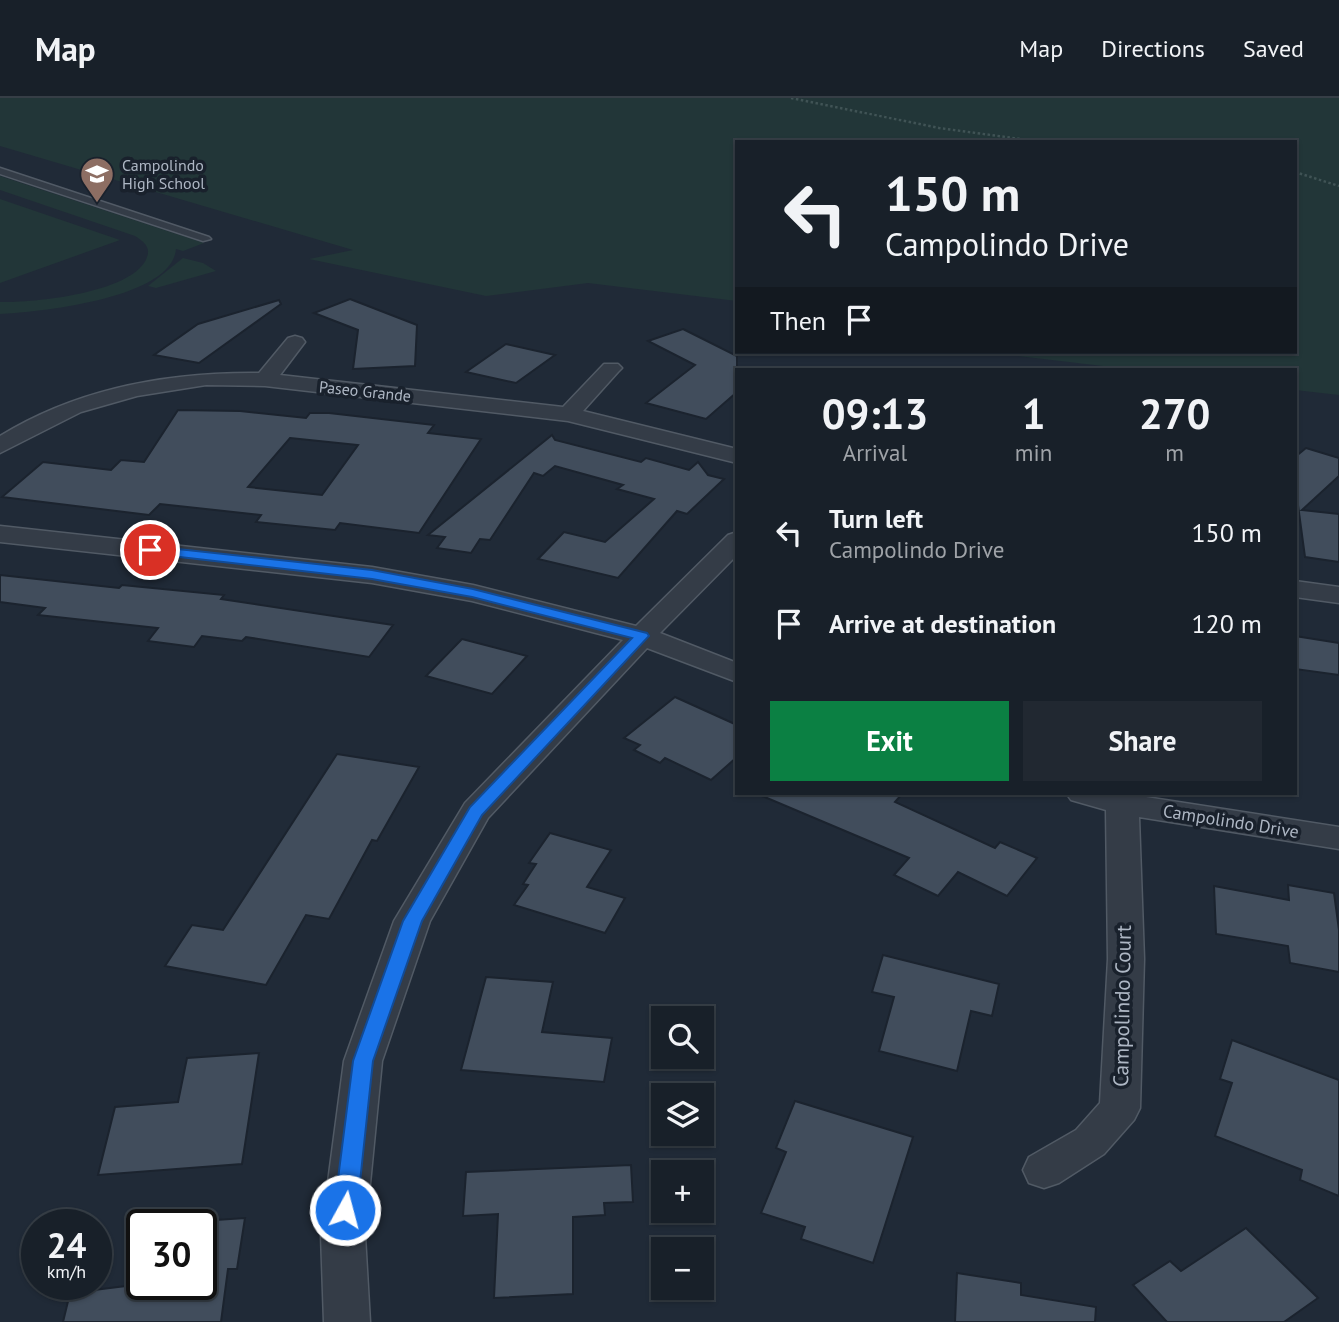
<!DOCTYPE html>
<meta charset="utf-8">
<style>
:root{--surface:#182029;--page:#212831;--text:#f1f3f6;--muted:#9fa3a8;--line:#363e46;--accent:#0b8043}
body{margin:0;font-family:"PT Sans",sans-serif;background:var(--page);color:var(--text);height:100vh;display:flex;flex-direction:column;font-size:26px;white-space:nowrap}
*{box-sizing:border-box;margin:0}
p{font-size:23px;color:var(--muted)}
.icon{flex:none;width:38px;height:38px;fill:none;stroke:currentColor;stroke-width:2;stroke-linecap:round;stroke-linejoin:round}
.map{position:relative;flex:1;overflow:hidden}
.panel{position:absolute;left:735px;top:270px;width:562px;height:427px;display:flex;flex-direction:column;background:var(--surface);border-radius:0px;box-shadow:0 2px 5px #0004,0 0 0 2px var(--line)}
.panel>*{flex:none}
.guide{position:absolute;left:735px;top:42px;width:562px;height:214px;border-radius:0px;box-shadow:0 2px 5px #0004,0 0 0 2px var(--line);background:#182029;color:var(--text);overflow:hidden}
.tools{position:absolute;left:651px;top:908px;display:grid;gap:14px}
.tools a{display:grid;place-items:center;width:63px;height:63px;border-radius:0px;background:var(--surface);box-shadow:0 2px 5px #0004,0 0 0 2px var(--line);font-size:35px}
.speed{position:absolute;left:21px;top:1111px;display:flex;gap:14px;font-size:35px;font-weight:700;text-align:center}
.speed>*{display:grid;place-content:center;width:91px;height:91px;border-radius:50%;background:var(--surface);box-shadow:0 2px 5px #0004,0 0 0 2px var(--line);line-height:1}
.speed small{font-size:18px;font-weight:400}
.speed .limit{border:4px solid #111;border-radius:10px;background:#fff;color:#111}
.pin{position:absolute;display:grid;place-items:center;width:60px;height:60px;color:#fff;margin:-30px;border:4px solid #fff;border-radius:50%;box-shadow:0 2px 7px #0007}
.me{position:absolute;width:77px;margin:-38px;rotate:7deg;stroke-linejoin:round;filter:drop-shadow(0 0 5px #0008)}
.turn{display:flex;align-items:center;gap:24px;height:147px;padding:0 35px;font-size:32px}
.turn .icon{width:91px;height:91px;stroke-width:2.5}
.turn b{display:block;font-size:49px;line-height:60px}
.then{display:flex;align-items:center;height:66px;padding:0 35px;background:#0003;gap:14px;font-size:26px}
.eta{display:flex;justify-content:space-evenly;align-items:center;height:119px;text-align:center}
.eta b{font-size:42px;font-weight:700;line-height:49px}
.cta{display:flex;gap:14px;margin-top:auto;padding:14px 35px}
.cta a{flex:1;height:80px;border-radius:0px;background:var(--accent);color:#fff;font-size:28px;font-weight:700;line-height:80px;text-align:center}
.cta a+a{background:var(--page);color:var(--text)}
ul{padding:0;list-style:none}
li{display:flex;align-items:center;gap:21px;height:91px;padding:0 35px}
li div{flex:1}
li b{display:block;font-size:26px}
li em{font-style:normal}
header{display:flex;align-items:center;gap:42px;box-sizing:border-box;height:98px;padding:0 35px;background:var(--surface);border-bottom:2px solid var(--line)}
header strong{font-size:33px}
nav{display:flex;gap:38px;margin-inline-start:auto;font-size:24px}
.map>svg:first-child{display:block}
</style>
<header>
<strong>Map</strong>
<nav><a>Map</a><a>Directions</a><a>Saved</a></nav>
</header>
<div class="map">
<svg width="1339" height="1224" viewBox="0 0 1339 1224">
<rect width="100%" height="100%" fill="#202a37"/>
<g fill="#223638">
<path d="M0,0h1339v297l-44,-5v-21h-167l-143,-17h310v-210h-558v159l-149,-18 -102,13 -177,-37 44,-9 -353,-104z"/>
<path d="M0,78l204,67 -21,8 -7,-2c-4,50 -138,63 -176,65v-12c32,1 135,-9 147,-45 4,-10 -4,-16 -12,-21l-135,-46z"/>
<path d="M0,101l120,41 -120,43z"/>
<path d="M183,160l20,5 13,8 -60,17 -8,-2z"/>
</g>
<g fill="#414d5c" stroke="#1b232e" stroke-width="2" fill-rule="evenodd">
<path d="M350,201l67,26 -2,41 -62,3 5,-39 -44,-17z"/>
<path d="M279,202l2,4 -82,59 -45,-8 44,-31z"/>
<path d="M683,231l54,27v36l-31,27 -60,-16 49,-38 -47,-24z"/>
<path d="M506,246l49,11 -39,28 -50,-11z"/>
<path d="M178,312l62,1 66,7 4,-5h19l105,12 -6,8 53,6 -62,94 -79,-10 -5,7 -79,-8 5,-7 -101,-11 -11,11 -147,-18 41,-35 68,8 10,-10 23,2zM290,340l68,7 -36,50 -74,-8z"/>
<path d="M552,337l3,5 86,22 5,-4 43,12 9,-8 10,13 16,4 -37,35 -10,-3 -59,67 -80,-19 26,-27 41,10 49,-43 -37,-10 6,-4 -68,-19 -12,10 -9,-3 -44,67 -10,-1 -9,14 -34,-5 8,-11 -17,-2z"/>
<path d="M1306,350l33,10v18l-37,34 37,4v48l-34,-5 -10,-74v-26z"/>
<path d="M0,477l119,13 3,-3 102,10 -3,4 172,26 -24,32 -123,-20 -4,4 -40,-5 -8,11 -46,-6 10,-13 -120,-13 7,-7 -45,-6z"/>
<path d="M1295,538l44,7v32l-44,-6z"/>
<path d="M462,541l65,17 -35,38 -66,-18z"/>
<path d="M675,599l62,28v32l-26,23 -46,-22 -5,5 -26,-13 6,-5 -16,-7z"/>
<path d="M337,656l82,13 -42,74 -5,-1 -43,79 -23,-4 -40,70 -101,-19 27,-41 31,5z"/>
<path d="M755,695h148l-8,9 100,46 5,-6 37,16 -30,38 -49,-24 -20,24 -44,-21 15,-17z"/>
<path d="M550,735l61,17 -24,37 38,11 -20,35 -91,-28 14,-20 -5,-1 13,-20 -7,-1z"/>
<path d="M1288,787l46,8 5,37v42l-49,-9 -2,-17 -72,-12 -2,-48 75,14z"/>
<path d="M883,857l116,29 -7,32 -21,-5 -14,60 -78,-20 15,-54 -22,-5z"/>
<path d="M486,879l67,5 -11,50 70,6 -8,44 -143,-12z"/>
<path d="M1232,942l107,40v116l-39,-16 2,-10 -87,-34 17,-53 -12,-4z"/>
<path d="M259,955l-17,111 -144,11 17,-68 63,-5 9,-44z"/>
<path d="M795,1003l118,36 -40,126 -72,-24 4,-12 -44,-14 25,-61 -10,-4z"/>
<path d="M631,1067l2,37 -29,1 1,12 -32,2v77l-79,4 4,-84 -35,2 3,-44z"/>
<path d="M245,1120l-8,51h-9l-7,53h-158l7,-29 72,-9h59v-63z"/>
<path d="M1246,1130l72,70 -34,24h-117l-34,-37 37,-24 11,10z"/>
<path d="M957,1175l64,10v12l75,12 -1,15h-140z"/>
</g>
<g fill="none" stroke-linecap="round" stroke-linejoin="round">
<g stroke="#515a65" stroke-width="3">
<path id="lane" d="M0,70l209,69 2,2 -8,2 -203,-67z"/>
</g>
<g stroke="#515a65" stroke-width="3">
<g id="street">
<path d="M295,238l7,2 3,4 -25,33 283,32 41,-43h14l4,4 -4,4 -35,39 154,38v14l-169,-42 -303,-35 -59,-1 -69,11 -56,16 -81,41v-17c78,-48 169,-64 259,-63l29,-35z"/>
<path d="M0,428l372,41 101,18 163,41 92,-91 9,-3v23l-77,78 77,30v19l-90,-34 -159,170 -58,103 -48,140 -17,174 5,87h-46l-3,-87 23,-174 50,-140 71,-118 158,-163 -151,-39 -100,-18 -372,-41z"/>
<path d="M1295,483l44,6v16l-44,-6z"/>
<path d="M1066,695h54l219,34v22l-200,-32 5,142 -4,149 -6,12 -30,34 -45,29 -15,5 -15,-5 -6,-13 6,-13 47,-27 24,-27 8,-144 -2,-149 -35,-10z"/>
</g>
</g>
<g stroke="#405355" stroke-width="2.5" stroke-dasharray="2.5 2.5" stroke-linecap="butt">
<path d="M791,0l148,30 104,14"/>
<path d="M1295,74l44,14"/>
</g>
<use href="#lane" fill="#343c47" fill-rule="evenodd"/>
<use href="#street" fill="#343c47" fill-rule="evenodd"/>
</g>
<path fill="#1a73e8" stroke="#114b97" stroke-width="2" d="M150,448l222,24 101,19 174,44 2,3 -167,179 -60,106 -49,140 -16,149 -4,7 -8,3 -8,-3 -3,-7 19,-149 50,-140 67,-114 162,-169 -160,-41 -100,-18 -227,-26 -2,-3z"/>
<defs>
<g id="school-pin" transform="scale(1.75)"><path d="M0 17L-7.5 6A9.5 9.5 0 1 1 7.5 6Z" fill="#8d6e63" stroke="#19212c"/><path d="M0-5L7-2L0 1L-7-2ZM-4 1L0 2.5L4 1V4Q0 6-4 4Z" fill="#fff"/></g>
</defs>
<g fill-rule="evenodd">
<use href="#school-pin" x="97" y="76"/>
</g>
<g text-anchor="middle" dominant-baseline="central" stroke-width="7" stroke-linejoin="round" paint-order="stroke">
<g font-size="16" fill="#aeb7c4" stroke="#19212c" text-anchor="start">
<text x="122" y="67">Campolindo<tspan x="122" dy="18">High School</tspan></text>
</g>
<g font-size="16" fill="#aeb7c4" stroke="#19212c">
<text transform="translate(365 293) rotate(6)">Paseo Grande</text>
</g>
<g font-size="18" fill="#aeb7c4" stroke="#19212c">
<text transform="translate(1231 723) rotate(9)">Campolindo Drive</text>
</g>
<g font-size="21" fill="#aeb7c4" stroke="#19212c">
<text transform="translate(1122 908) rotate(-89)">Campolindo Court</text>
</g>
</g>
</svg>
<div class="tools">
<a><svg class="icon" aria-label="search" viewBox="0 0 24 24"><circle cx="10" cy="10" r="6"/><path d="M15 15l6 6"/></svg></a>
<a><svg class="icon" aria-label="layers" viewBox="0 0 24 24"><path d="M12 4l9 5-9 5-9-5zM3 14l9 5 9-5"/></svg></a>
<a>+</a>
<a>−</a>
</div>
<div class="speed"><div>24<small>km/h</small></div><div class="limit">30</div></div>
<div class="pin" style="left:150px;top:452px;background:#d93025"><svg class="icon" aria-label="arrive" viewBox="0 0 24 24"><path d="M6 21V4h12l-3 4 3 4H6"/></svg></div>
<svg class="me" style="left:345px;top:1112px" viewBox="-20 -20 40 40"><circle r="17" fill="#1a73e8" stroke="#fff" stroke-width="3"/><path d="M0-11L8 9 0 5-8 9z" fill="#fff"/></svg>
<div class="guide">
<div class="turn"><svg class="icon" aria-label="left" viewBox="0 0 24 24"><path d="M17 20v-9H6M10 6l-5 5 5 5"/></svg><div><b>150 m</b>Campolindo Drive</div></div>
<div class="then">Then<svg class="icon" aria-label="arrive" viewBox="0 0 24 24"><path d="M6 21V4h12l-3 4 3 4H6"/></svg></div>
</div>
<section class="panel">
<div class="eta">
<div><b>09:13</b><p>Arrival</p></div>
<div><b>1</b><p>min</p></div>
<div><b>270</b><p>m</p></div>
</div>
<ul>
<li><svg class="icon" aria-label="left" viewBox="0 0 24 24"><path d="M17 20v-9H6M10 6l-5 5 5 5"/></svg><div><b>Turn left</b><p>Campolindo Drive</p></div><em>150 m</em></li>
<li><svg class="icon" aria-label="arrive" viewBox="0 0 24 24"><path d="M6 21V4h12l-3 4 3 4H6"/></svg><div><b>Arrive at destination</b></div><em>120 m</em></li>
</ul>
<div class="cta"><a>Exit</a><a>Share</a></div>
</section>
</div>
